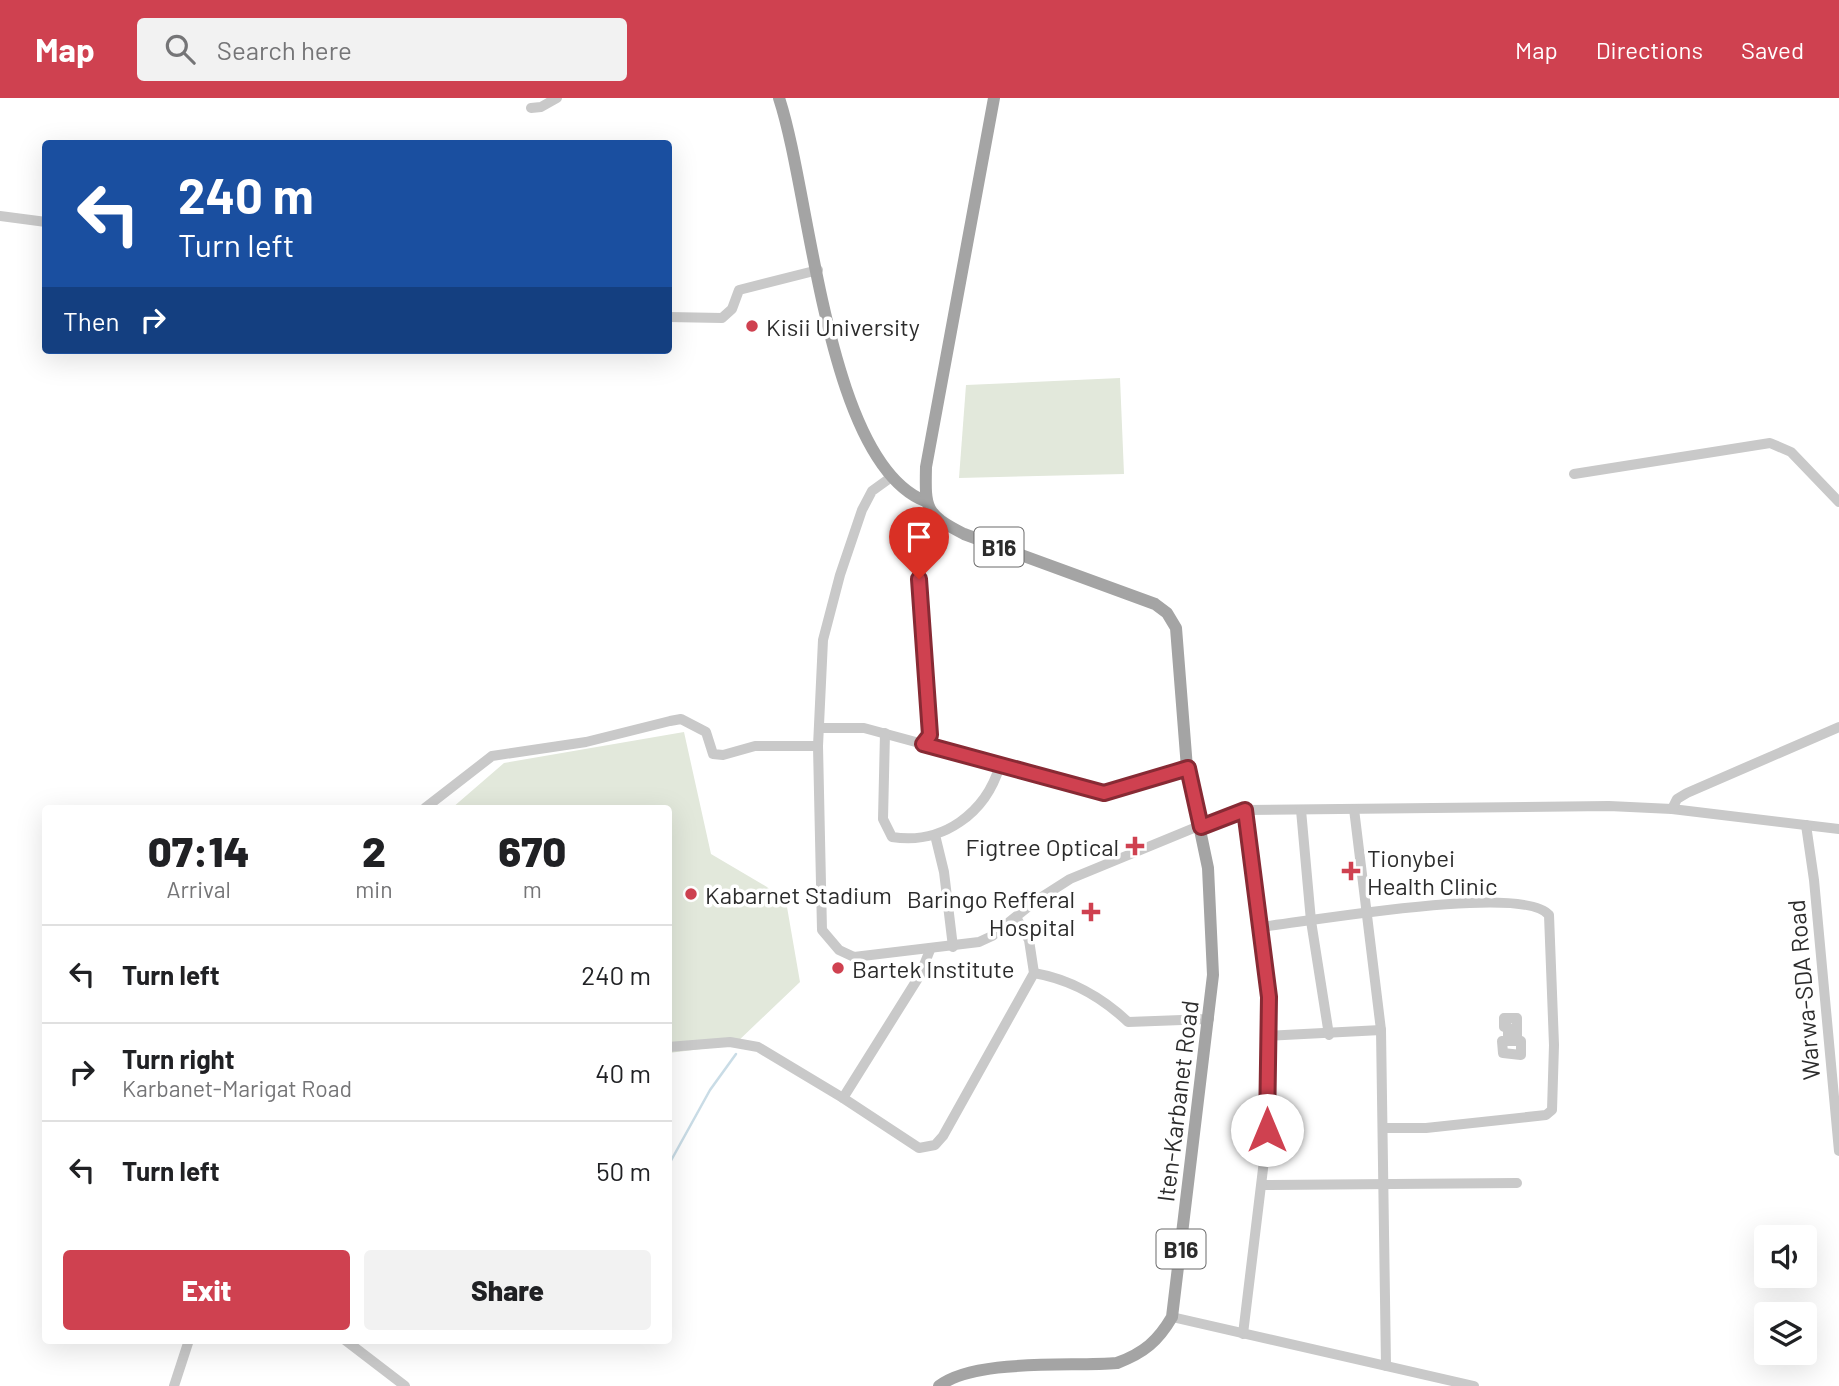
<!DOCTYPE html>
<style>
:root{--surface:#fff;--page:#f2f2f2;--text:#202124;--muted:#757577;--line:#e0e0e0;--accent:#cf4150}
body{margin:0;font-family:Barlow,sans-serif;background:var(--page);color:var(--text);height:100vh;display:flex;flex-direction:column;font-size:26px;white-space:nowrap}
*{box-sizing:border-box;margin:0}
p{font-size:23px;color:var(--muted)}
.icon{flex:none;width:38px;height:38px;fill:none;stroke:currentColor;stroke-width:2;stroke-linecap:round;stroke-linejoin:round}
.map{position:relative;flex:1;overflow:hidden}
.side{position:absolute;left:42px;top:707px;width:630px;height:539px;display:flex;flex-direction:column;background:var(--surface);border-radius:7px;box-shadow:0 7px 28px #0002}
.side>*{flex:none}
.top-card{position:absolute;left:42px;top:42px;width:630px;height:214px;border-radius:7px;box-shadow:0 7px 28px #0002;background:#1a4fa0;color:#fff;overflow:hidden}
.buttons{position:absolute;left:1754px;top:1127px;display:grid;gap:14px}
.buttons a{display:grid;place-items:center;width:63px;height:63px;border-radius:7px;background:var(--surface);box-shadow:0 7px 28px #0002;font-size:35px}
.pin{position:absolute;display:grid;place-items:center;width:60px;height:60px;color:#fff;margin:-72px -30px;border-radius:50% 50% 50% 0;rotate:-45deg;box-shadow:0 0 7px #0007}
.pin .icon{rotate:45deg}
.me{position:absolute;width:77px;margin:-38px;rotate:0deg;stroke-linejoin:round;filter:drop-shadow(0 0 5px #0008)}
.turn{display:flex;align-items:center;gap:24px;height:147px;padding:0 21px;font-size:32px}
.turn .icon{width:91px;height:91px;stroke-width:2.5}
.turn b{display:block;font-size:49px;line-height:60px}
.then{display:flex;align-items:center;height:66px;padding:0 21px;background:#0003;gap:14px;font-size:26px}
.eta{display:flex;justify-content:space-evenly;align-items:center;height:119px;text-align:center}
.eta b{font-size:42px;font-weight:800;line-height:49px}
.button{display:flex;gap:14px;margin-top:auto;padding:14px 21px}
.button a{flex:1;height:80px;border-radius:7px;background:var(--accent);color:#fff;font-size:28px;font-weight:800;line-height:80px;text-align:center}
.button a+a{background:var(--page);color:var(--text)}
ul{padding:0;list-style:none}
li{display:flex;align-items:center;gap:21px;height:98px;padding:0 21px;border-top:2px solid var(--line)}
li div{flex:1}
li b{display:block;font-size:26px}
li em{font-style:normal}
header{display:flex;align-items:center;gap:42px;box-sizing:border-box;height:98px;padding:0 35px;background:var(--accent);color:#fff}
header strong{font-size:33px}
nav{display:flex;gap:38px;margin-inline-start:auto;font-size:24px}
.search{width:490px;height:63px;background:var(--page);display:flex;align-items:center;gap:18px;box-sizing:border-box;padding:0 24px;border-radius:7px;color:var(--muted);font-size:26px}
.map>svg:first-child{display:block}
</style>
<header>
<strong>Map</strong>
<div class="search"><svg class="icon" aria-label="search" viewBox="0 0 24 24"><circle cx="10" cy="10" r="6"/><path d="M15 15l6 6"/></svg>Search here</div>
<nav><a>Map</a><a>Directions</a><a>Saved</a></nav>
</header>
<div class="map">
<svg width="1839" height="1288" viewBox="0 0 1839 1288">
<rect width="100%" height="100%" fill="#fff"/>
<g fill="#e2e8db">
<path d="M1120,280l4,96 -165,4 7,-93z"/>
<path d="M684,634l27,122 56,33 20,20 13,75 -66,63 -65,8 -1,-245h-216l52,-45z"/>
</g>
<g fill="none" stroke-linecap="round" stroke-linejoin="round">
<path stroke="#c9dce6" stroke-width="2.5" d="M668,1068l42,-76 26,-36"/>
<g stroke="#c9c9c9" stroke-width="10">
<path d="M531,10l10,-1 16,-9"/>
<path d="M0,118l46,6"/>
<path d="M668,219l54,1 10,-9 7,-19 79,-20"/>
<path d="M1574,376l196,-31 21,9 48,50"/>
<path d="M890,380l-18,13 -10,19 -22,65 -17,65 -5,106 4,184 17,20 15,7 125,-15 13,-6 42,-34 36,-23 158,-65 17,-4 364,-4 63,3 167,20"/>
<path d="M820,630h44l240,65 83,-25"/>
<path d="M885,635l-2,86 9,18c51,8 94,-24 108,-72"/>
<path d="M923,646l7,-9v-20l-10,-147 8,-19 17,-25"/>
<path d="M425,710l67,-52 94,-14 84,-21 11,-2 25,13 7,22 10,1 32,-9h63"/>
<path d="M1354,711l27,221 5,336"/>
<path d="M1672,711l5,-10 10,-6 152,-66"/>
<path d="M1245,712l24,187 -2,39 114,-6"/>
<path d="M1301,712l10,111 18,114"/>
<path d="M1806,727l8,55 25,271"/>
<path d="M935,737l9,37 9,75"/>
<path d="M1260,829c47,-5 263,-44 289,-12l5,130 -2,65 -6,5 -120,13h-41"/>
<path d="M1034,875c35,6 68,24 94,49l81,-3"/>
<path d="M1504,920h13v21h-9v-12h-4z"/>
<path d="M1502,943h19v14l-18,-2z"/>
<path d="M668,949l62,-5 28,5 85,51 77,-123 10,-25"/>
<path d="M843,1000l76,50 16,-3 8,-9 91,-163 -5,-33 -12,-21"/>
<path d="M1262,1087l255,-2"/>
<path d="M1172,1219l302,69"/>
<path d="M1243,1236l23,-190 1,-108"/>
<path d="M345,1242l60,46"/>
<path d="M174,1288l15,-46"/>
</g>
<g stroke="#a4a4a4" stroke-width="12">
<path d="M779,0c32,96 47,364 146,403"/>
<path d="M939,1288c37,-28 130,-19 178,-23 27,-10 41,-22 55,-46l41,-342 -5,-107 -21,-100 -11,-140 -9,-15 -12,-9 -191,-70c-39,-20 -39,-25 -38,-67l68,-369"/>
</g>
</g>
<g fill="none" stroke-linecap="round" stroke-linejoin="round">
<g stroke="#872a34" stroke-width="18">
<path id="route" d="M919,481l11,156 -7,9 181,49 84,-25 13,59 44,-17 24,187 -2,133"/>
</g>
<use href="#route" stroke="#cf4150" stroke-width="12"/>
</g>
<g fill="#cf4150" stroke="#fff" stroke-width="2.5">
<circle cx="752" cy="228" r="7"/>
<path d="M1131.5 737.5h7v7h7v7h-7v7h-7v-7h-7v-7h7z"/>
<path d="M1347.5 762.5h7v7h7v7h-7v7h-7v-7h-7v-7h7z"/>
<circle cx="691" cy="796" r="7"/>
<path d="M1087.5 803.5h7v7h7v7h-7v7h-7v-7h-7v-7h7z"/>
<circle cx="838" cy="870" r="7"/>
</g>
<g text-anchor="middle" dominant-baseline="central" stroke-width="7" stroke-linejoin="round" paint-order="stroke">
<g fill="#fff" stroke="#6b6b6b" stroke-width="2">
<rect x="974.5" y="429.5" width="49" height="39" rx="5"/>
<rect x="1156.5" y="1131.5" width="49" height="39" rx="5"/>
</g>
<g font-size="23" font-weight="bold" fill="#2c2c2c">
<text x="999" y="449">B16</text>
<text x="1181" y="1151">B16</text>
</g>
<g font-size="24" fill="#2c2c2c" stroke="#fff" text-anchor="start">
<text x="766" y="228">Kisii University</text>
<text x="1119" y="748" text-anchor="end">Figtree Optical</text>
<text x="1367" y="759">Tionybei<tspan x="1367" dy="28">Health Clinic</tspan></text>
<text x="705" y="796">Kabarnet Stadium</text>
<text x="1075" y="800" text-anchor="end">Baringo Refferal<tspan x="1075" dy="28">Hospital</tspan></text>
<text x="852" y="870">Bartek Institute</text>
</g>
<g font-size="24" fill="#2c2c2c" stroke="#fff">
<text transform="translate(1803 892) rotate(-95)">Warwa-SDA Road</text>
<text transform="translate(1177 1003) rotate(-83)">Iten-Karbanet Road</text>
</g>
</g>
</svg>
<div class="buttons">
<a><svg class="icon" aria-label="sound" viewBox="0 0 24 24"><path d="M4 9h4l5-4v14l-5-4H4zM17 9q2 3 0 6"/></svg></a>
<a><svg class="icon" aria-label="layers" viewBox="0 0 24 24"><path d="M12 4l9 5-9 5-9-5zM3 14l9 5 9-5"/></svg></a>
</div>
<div class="pin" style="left:919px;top:481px;background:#d93025"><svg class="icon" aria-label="arrive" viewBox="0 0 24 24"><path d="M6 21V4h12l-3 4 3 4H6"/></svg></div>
<svg class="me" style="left:1267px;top:1032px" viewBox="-20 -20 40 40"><circle r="19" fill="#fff"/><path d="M0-13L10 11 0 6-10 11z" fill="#cf4150"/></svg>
<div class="top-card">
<div class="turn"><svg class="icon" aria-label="left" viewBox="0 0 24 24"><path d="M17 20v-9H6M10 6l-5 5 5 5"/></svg><div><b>240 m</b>Turn left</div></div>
<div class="then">Then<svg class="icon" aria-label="right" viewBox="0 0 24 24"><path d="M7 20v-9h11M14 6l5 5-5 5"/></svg></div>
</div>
<section class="side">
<div class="eta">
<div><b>07:14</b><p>Arrival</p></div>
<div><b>2</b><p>min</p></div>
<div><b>670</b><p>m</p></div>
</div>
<ul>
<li><svg class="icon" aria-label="left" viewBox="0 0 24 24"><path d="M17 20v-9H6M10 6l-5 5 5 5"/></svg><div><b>Turn left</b></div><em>240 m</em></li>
<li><svg class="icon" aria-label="right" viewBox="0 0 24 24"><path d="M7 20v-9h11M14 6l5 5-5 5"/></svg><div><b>Turn right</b><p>Karbanet-Marigat Road</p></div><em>40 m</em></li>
<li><svg class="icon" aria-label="left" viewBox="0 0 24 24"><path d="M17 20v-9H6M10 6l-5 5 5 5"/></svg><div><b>Turn left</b></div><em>50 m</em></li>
</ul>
<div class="button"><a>Exit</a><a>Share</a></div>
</section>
</div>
